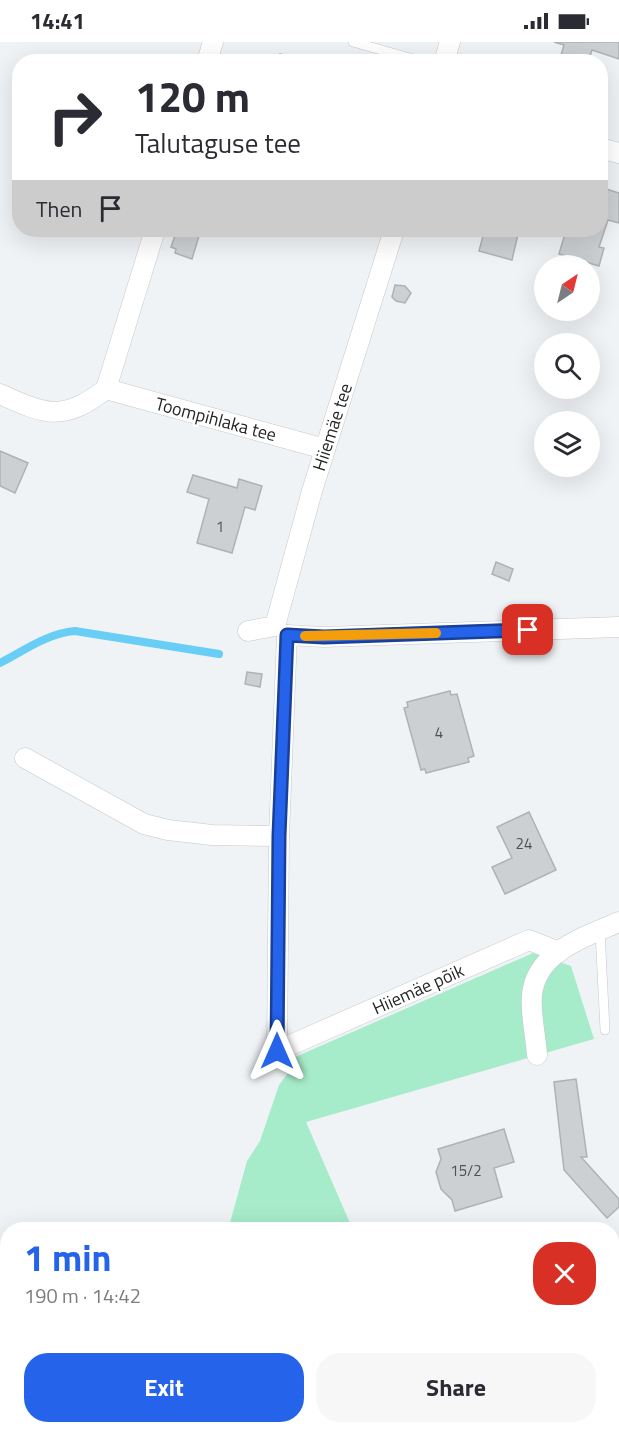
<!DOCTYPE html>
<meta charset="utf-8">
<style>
:root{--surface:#fff;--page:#f7f7f7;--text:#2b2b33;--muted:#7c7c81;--accent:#2563eb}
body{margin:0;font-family:"Titillium Web",sans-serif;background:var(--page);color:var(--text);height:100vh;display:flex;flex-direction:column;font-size:22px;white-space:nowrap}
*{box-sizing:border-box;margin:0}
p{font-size:20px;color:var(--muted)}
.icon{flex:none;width:33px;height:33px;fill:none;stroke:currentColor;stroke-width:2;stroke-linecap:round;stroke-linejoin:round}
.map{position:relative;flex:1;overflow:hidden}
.panel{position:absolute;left:0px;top:1180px;width:620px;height:212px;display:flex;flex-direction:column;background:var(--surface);border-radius:24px 24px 0 0;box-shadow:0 6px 24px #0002}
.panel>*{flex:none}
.hud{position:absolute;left:12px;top:12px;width:596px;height:183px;border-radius:24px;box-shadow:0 6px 24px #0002;background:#fff;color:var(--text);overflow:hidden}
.needle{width:39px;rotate:35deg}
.tools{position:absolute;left:534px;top:213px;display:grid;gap:12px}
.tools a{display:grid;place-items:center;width:66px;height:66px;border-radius:50%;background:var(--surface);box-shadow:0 6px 24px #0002;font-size:30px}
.pin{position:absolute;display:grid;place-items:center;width:51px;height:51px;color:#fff;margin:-26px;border-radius:12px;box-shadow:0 3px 9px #0006}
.me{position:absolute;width:66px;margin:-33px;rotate:0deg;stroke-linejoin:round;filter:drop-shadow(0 0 4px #0008)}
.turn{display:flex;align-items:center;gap:21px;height:126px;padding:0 24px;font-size:27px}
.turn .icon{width:78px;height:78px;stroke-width:2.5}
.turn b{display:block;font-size:42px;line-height:51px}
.then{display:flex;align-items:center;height:57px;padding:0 24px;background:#0003;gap:12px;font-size:22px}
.round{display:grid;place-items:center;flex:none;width:63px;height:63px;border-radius:24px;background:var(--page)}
.overview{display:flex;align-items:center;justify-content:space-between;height:102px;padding:0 24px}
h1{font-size:36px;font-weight:700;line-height:45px;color:var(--accent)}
.button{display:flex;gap:12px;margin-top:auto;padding:12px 24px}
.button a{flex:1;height:69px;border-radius:24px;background:var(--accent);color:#fff;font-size:24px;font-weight:700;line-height:69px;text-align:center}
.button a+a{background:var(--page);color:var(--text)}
.status{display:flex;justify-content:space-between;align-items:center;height:42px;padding:0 30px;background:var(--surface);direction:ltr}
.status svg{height:16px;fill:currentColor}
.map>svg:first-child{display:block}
</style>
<div class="status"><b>14:41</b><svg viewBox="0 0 49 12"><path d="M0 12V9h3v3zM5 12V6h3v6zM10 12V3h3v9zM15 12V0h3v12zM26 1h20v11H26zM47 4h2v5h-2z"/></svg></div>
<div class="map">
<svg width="619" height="1391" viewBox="0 0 619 1391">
<rect width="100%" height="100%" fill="#f0f3f6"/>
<g fill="#a7ecca">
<path d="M533,911l38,13 23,73 -288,83 47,108h-125l19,-69 13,-20 19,-56 9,-12 5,-15z"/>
<path d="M619,1338v53h-114l14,-6 93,-1v-43z"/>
</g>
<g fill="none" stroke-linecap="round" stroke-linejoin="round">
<path stroke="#68cef5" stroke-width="8" d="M0,621c23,-12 48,-30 75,-32l144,23"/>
</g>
<g fill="#cdd0d3" stroke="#afb2b5" stroke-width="1.5">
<path d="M554,0h65v17l-27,-9 -4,12h-29l5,-17z"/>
<path d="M280,12l15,4 -1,4h-33l2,-5 15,4z"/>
<path d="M600,145l19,6v30l-11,-3 -9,27 5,1 -5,18 -40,-12 7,-24h34z"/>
<path d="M177,188l22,6 -7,23 -17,-6 1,-4 -5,-2z"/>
<path d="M478,188h41l-7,30 -33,-9 4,-15 -7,-2z"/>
<path d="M395,243l10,1 6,7 -6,10 -9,-2 -4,-4z"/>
<path d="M0,409l28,12 -13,30 -15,-7z"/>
<path d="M193,433l44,13 2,-9 23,7 -7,24 -10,-3 -13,46 -35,-10 12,-44 -22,-7z"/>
<path d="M496,520l17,7 -4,12 -17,-7z"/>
<path d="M247,630l15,2 -2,13 -15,-3z"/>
<path d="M450,649l1,4 6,-1 17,62 -6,2 1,4 -43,11 -1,-4 -4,1 -17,-62 4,-1 -1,-5z"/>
<path d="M529,770l27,58 -51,24 -13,-27 20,-9 -15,-31z"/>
<path d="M576,1037l11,78h-6l38,42v8l-12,11 -43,-48 -10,-88z"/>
<path d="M504,1087l10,33 -20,6 8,29 -47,14 -3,-11 -11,-11 -5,-17 5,-13 -3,-10z"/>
<path d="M612,1206l7,11v60l-2,1 -5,-9z"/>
<path d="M612,1279l7,9v17l-7,5z"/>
</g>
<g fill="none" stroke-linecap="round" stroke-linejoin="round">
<g stroke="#c5c8cb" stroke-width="10">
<g id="lane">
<path d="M353,0l71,20"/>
<path d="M600,889l5,99"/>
</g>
</g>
<g stroke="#c5c8cb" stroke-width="21">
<g id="street">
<path d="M207,20l6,-20"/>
<path d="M444,20l6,-20"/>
<path d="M600,106l19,5"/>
<path d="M106,347l219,60"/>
<path d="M0,352c46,21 63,28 106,-5l49,-159"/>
<path d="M248,589l27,-5 37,-135 82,-261"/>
<path d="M287,593l-8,201 -2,215 252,-111 30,12"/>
<path d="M287,593l37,2 295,-10"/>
<path d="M25,716l119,66 24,6 44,5 67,1"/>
<path d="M537,1013c-1,-18 -7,-42 -5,-60 4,-43 52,-58 87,-73"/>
</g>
</g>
<use href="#lane" stroke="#fff" stroke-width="9"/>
<use href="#street" stroke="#fff" stroke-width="20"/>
</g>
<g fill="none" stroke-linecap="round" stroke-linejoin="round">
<g stroke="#184099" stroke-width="15">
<path id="route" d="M277,1009l2,-215 8,-201 37,2 204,-7"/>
</g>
<use href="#route" stroke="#2563eb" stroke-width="10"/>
<path stroke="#f59e0b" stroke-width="10" d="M305,594l131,-3"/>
</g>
<g text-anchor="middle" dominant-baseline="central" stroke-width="5" stroke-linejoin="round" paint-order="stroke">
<g font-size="15" fill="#4f5052">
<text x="220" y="484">1</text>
<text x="439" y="690">4</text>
<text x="524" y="801">24</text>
<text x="466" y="1128">15/2</text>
</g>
<g font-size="18" fill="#252627" stroke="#fff">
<text transform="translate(216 377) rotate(15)">Toompihlaka tee</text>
<text transform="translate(332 385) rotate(-72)">Hiiemäe tee</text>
<text transform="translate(418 947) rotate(-24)">Hiiemäe põik</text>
</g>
</g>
</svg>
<div class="tools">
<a><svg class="needle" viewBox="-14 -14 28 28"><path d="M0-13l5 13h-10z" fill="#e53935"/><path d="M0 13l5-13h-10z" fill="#7c7c81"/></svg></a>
<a><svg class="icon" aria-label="search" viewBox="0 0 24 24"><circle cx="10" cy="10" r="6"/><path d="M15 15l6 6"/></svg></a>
<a><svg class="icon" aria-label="layers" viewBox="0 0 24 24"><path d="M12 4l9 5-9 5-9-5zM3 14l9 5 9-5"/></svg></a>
</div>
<div class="pin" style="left:528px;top:588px;background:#d93025"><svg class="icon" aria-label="arrive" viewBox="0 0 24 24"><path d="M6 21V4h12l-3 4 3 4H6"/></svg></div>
<svg class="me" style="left:277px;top:1009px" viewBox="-20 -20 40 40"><path d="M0-17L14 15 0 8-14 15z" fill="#2563eb" stroke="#fff" stroke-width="4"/></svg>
<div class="hud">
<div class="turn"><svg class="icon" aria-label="right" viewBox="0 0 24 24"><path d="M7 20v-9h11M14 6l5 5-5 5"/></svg><div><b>120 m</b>Talutaguse tee</div></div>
<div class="then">Then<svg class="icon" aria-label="arrive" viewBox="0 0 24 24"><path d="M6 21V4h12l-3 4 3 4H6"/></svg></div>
</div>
<section class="panel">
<div class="overview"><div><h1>1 min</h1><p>190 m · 14:42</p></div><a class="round" style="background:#d93025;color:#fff"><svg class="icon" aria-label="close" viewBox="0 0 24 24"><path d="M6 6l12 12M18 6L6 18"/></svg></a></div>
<div class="button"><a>Exit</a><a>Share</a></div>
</section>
</div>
